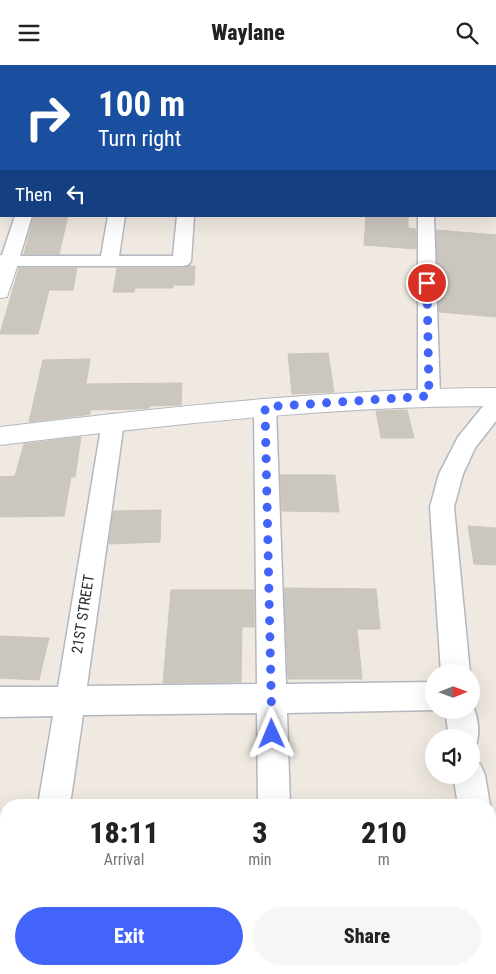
<!DOCTYPE html>
<style>
:root{--surface:#fff;--page:#f6f6f6;--text:#222;--muted:#767676;--accent:#4264fb}
body{margin:0;font-family:"Roboto Condensed",sans-serif;background:var(--page);color:var(--text);height:100vh;display:flex;flex-direction:column;font-size:19px;white-space:nowrap}
*{box-sizing:border-box;margin:0}
p{font-size:16px;color:var(--muted)}
.icon{flex:none;width:28px;height:28px;fill:none;stroke:currentColor;stroke-width:2;stroke-linecap:round;stroke-linejoin:round}
.map{position:relative;flex:1;overflow:hidden}
.sheet{position:absolute;left:0px;top:734px;width:496px;height:176px;display:flex;flex-direction:column;background:var(--surface);border-radius:20px 20px 0 0;box-shadow:0 5px 20px #0002}
.sheet>*{flex:none}
.banner{position:absolute;left:0px;top:0px;width:496px;height:152px;box-shadow:0 5px 20px #0002;background:#1a4fa0;color:#fff;overflow:hidden}
.needle{width:32px;rotate:89deg}
.tools{position:absolute;left:425px;top:599px;display:grid;gap:10px}
.tools a{display:grid;place-items:center;width:55px;height:55px;border-radius:50%;background:var(--surface);box-shadow:0 5px 20px #0002;font-size:25px}
.pin{position:absolute;display:grid;place-items:center;width:42px;height:42px;color:#fff;margin:-21px;border:2px solid #fff;border-radius:50%;box-shadow:0 1px 5px #0007}
.me{position:absolute;width:55px;margin:-28px;rotate:359deg;stroke-linejoin:round;filter:drop-shadow(0 0 4px #0008)}
.turn{display:flex;align-items:center;gap:18px;height:105px;padding:0 15px;font-size:22px}
.turn .icon{width:65px;height:65px;stroke-width:2.5}
.turn b{display:block;font-size:35px;line-height:42px}
.then{display:flex;align-items:center;height:48px;padding:0 15px;background:#0003;gap:10px;font-size:19px}
.eta{display:flex;justify-content:space-evenly;align-items:center;height:85px;text-align:center}
.eta b{font-size:30px;font-weight:800;line-height:35px}
.button{display:flex;gap:10px;margin-top:auto;padding:10px 15px}
.button a{flex:1;height:58px;border-radius:30px;background:var(--accent);color:#fff;font-size:20px;font-weight:800;line-height:58px;text-align:center}
.button a+a{background:var(--page);color:var(--text)}
header{display:flex;justify-content:space-between;align-items:center;height:65px;padding:0 15px;background:var(--surface);font-size:22px;font-weight:800}
.map>svg:first-child{display:block}
</style>
<header><svg class="icon" aria-label="menu" viewBox="0 0 24 24"><path d="M4 6h16M4 12h16M4 18h16"/></svg>Waylane<svg class="icon" aria-label="search" viewBox="0 0 24 24"><circle cx="10" cy="10" r="6"/><path d="M15 15l6 6"/></svg></header>
<div class="map">
<svg width="496" height="909" viewBox="0 0 496 909">
<rect width="100%" height="100%" fill="#efe9e1"/>
<g fill="#cbc7bf" stroke="#cbc5ba">
<path d="M34,151h34l-9,38h-35z"/>
<path d="M366,151h42v12l8,1v20l-52,-4z"/>
<path d="M436,165l60,5v82l-57,-5z"/>
<path d="M190,201h5l-1,19h-21v3h-38l-1,4h-21l4,-24h65z"/>
<path d="M19,203h58l-4,22h-24l-11,44h-38z"/>
<path d="M328,288l6,39 -42,2 -4,-40z"/>
<path d="M90,294l-4,25 96,-1 -1,22 -32,1v2l-10,1 -49,1v4l-5,1 -56,7 14,-62z"/>
<path d="M407,345l7,28h-33l-5,-27z"/>
<path d="M81,372l-6,40h-4l-7,39 -64,1v-40l15,-1 9,-32z"/>
<path d="M280,410h55l4,37 -57,-1z"/>
<path d="M161,445l-1,32 -51,2 4,-33z"/>
<path d="M468,461l28,2v37l-22,-1z"/>
<path d="M284,523l92,1 4,40h-23l5,50h-74z"/>
<path d="M171,525h83v37h-12l-1,55 -78,1z"/>
<path d="M0,571l49,2 -10,42 -39,-2z"/>
</g>
<g fill="none" stroke-linecap="round" stroke-linejoin="round">
<g stroke="#b4b7c1" stroke-width="3">
<g id="minor">
<rect x="495" y="90" width="1" height="10"/>
<path d="M15,151h17l-12,40h81l7,-40h17l-6,40h54l4,-40h17l-3,45 -3,4 -6,1h-173l-6,-1 -3,-4z"/>
<path d="M418,151h16l6,180 -3,5 -8,3 -8,-3 -3,-5z"/>
<path d="M496,333v23l-21,27 -12,26 -9,33 16,166h-29l-11,-166 9,-33 19,-37 30,-37z"/>
<path d="M265,335l8,2 3,6 10,276 148,-2 1,28 -148,3 3,92h-32l-1,-92 -174,2 -13,90h-32l15,-89 -53,1v-30h58l44,-265 3,-6 8,-2 8,2 3,6 -37,264 170,-2 -3,-276 3,-6z"/>
<path d="M471,636c7,15 10,32 4,47l-4,1v-12h-22l-4,-27h26z"/>
<path d="M471,695l9,4 5,11 5,30v1l-32,-1 -5,-30h18z"/>
<path d="M490,827l6,3v55l-6,-3z"/>
<path d="M10,904h36v5h-38z"/>
<path d="M259,904h36l1,5h-38z"/>
</g>
</g>
<g stroke="#b4b7c1" stroke-width="2">
<g id="tertiary">
<path d="M0,190l16,2 3,4 -12,36 -7,1z"/>
<path d="M496,323v18c-167,0 -331,19 -496,39v-18c165,-20 330,-38 496,-39z"/>
</g>
</g>
<use href="#minor" fill="#fff" fill-rule="evenodd"/>
<use href="#tertiary" fill="#fff" fill-rule="evenodd"/>
</g>
<g fill="none" stroke-linecap="round" stroke-linejoin="round">
<path stroke="#4264fb" stroke-width="9" stroke-dasharray="0 16.2" d="M272,669l-7,-327 164,-11 -2,-113"/>
</g>
<g text-anchor="middle" dominant-baseline="central" stroke-width="4" stroke-linejoin="round" paint-order="stroke">
<g font-size="15" fill="#2e2e2e" stroke="#fff">
<text transform="translate(83 549) rotate(-81)">21ST STREET</text>
</g>
</g>
</svg>
<div class="tools">
<a><svg class="needle" viewBox="-14 -14 28 28"><path d="M0-13l5 13h-10z" fill="#e53935"/><path d="M0 13l5-13h-10z" fill="#767676"/></svg></a>
<a><svg class="icon" aria-label="sound" viewBox="0 0 24 24"><path d="M4 9h4l5-4v14l-5-4H4zM17 9q2 3 0 6"/></svg></a>
</div>
<div class="pin" style="left:427px;top:218px;background:#d93025"><svg class="icon" aria-label="arrive" viewBox="0 0 24 24"><path d="M6 21V4h12l-3 4 3 4H6"/></svg></div>
<svg class="me" style="left:272px;top:669px" viewBox="-20 -20 40 40"><path d="M0-17L14 15 0 8-14 15z" fill="#4264fb" stroke="#fff" stroke-width="4"/></svg>
<div class="banner">
<div class="turn"><svg class="icon" aria-label="right" viewBox="0 0 24 24"><path d="M7 20v-9h11M14 6l5 5-5 5"/></svg><div><b>100 m</b>Turn right</div></div>
<div class="then">Then<svg class="icon" aria-label="left" viewBox="0 0 24 24"><path d="M17 20v-9H6M10 6l-5 5 5 5"/></svg></div>
</div>
<section class="sheet">
<div class="eta">
<div><b>18:11</b><p>Arrival</p></div>
<div><b>3</b><p>min</p></div>
<div><b>210</b><p>m</p></div>
</div>
<div class="button"><a>Exit</a><a>Share</a></div>
</section>
</div>
